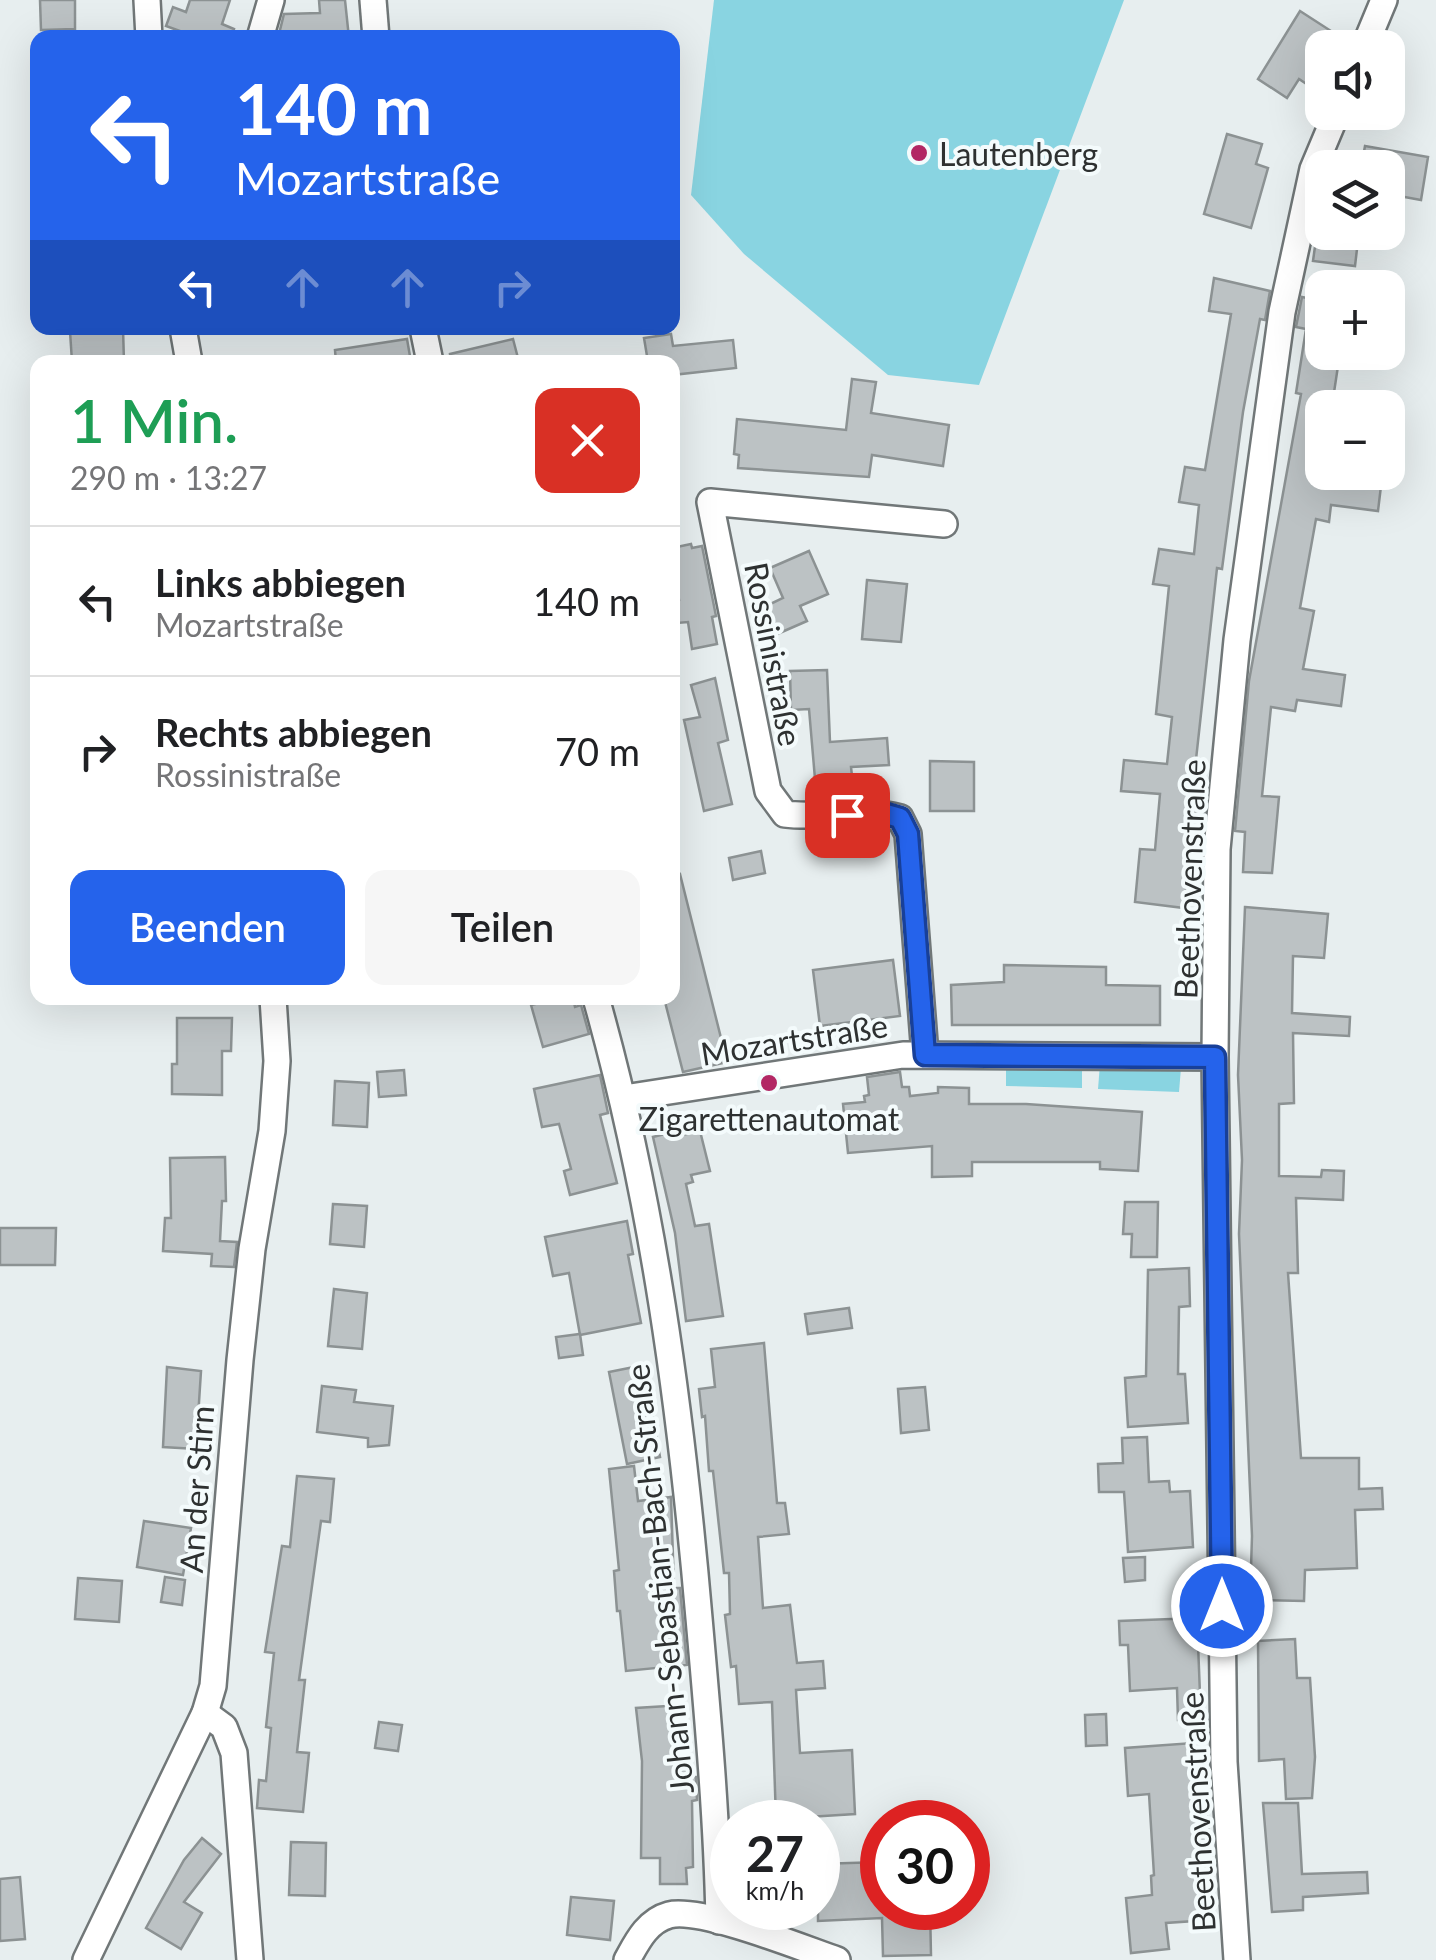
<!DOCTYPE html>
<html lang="de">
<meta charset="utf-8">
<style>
:root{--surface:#fff;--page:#f6f6f6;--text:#202124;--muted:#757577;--line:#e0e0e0;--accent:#2563eb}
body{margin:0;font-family:Lato,sans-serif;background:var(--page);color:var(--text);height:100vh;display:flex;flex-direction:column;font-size:38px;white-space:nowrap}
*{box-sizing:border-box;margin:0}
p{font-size:32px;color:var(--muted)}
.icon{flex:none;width:55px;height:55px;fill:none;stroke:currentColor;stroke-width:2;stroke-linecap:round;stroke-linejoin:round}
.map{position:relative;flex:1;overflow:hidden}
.drawer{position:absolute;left:30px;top:355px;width:650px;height:650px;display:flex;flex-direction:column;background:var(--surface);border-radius:20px;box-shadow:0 10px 40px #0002}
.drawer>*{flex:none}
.guide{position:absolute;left:30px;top:30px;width:650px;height:305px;border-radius:20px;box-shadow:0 10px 40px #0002;background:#2563eb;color:#fff;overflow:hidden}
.tools{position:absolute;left:1305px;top:30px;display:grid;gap:20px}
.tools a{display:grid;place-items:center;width:100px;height:100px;border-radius:20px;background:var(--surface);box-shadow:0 10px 40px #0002;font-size:50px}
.speed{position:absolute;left:710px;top:1800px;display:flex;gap:20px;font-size:50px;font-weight:700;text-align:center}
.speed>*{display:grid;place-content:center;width:130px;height:130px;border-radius:50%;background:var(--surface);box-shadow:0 10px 40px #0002;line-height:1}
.speed small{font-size:25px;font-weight:400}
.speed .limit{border:15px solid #d22;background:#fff;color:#111}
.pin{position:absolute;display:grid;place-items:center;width:85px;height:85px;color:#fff;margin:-42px;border-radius:20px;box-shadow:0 5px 15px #0006}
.me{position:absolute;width:110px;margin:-55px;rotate:0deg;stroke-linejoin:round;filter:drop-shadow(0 0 8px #0008)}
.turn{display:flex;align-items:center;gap:35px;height:210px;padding:0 40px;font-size:45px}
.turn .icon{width:130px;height:130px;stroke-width:2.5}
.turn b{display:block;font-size:70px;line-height:85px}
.lanes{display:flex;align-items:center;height:95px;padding:0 40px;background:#0003;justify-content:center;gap:50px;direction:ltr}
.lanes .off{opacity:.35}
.round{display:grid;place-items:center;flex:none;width:105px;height:105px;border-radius:20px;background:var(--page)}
.overview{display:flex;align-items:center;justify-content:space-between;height:170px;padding:0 40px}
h1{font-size:60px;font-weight:600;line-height:75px;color:#1e9e55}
.cta{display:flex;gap:20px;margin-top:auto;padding:20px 40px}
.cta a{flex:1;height:115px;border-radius:20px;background:var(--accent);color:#fff;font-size:40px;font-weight:600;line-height:115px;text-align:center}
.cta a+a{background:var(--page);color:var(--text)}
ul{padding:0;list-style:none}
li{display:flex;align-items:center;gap:30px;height:150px;padding:0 40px;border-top:2px solid var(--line)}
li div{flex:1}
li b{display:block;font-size:38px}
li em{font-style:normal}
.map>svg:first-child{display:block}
</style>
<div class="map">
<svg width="1436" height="1960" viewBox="0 0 1436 1960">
<rect width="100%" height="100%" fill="#e7eeef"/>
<g fill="#89d4e1">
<path d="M714,0h410l-145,385 -91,-10 -144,-121 -53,-59z"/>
<path d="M1006,1063l76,2v23l-76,-2z"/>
<path d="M1100,1064l81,4 -2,24 -81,-3z"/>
</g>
<g fill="#bcc2c4" stroke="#8c9293" stroke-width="2.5">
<path d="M40,0h35v29l-34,1z"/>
<path d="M190,0h40l-8,24 12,5 -3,9h-32l-33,-12 7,-19 13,5z"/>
<path d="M319,0h26l4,38h-71l6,-24 36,-1z"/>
<path d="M1300,11l31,20 -10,15 1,17 -14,22 -9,-6 -12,19 -29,-19z"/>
<path d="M1227,134l35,10 -6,20 12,4 -17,60 -47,-14z"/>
<path d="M1365,146l63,11 -7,43 -33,-6v-26h-27z"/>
<path d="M1317,232h42l-4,34 -42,-5z"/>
<path d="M1214,278l56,13 -5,29 -5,-1 -17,93 -21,157 -5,-1 -25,228 14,2 -3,30 -10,-1 -9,81 -49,-6 5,-53 15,1 5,-56 -39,-3 3,-31 43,4 5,-47 -16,-3 13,-128 -16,-2 6,-35 35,5 5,-49 -20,-3 6,-35 20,3 26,-156 -22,-3z"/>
<path d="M1302,297l20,4v62l16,3 -5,33 -11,-2v80l59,9 -3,25 -47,-6 -2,17 -13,-3 -16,89 14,3 -11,58 42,6 -4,31 -44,-6 -2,11 -24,-4 -9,89 17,1 -7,76 -29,-1 2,-40 -10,-1 14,-150 52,-287 -5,-1 10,-64 -10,-2z"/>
<path d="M123,328l1,34h-52l-2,-31z"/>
<path d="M671,334l2,12 60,-6 3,28 -64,7v-13h-24l-4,-24z"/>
<path d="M407,339l4,23h-75l-1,-12z"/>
<path d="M513,339l6,23h-68l-1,-8z"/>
<path d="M852,379l24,3 -5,31 78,12 -6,41 -71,-11 -3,22 -131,-9 1,-13 -5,-1 3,-35 109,11z"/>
<path d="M691,544l1,4 10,-2 14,70 -4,1 5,27 -25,5 -4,-27 -11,1 -4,-22 6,-1 -7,-52z"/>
<path d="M809,551l19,43 -28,12 7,15 -32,14 -13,-27 21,-10 -13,-30z"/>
<path d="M867,580l40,4 -6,58 -39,-3z"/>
<path d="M827,670l3,72 57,-4 2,27 -38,2 1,9 -37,3 -6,-70 -18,1 -1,-39z"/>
<path d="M715,678l13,62 -10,3 14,61 -28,7 -20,-91 16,-3 -9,-32z"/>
<path d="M930,761l44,1v49h-44z"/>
<path d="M873,830l2,26h-56l-2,-22z"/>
<path d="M761,851l4,22 -32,7 -4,-22z"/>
<path d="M680,874l47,188 -44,10 -19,-74h8v-123z"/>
<path d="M1245,907l83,7 -4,44 -31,-2 -1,57 58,4 -1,19 -56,-3 1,70 -15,1v72l42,1 1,-7 22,1 -1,29 -47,-2 2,75h-10l13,185h58v31l23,-1 1,21 -28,1 2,58 -52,2 -1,31 -54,-1 2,-64 -13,-302 3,-74 -4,-85z"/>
<path d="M893,960l7,56 -80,10 -7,-56z"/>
<path d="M1004,965l102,2v18l54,1v39h-208l-1,-40 53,-3z"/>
<path d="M560,998h13l2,9 6,-2 8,29 -46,13 -12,-42z"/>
<path d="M177,1018h55l-1,33h-9v44l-50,-1v-30h5z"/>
<path d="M404,1070l2,25 -27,2 -2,-25z"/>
<path d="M900,1072l2,15h7l1,9 28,-3v-6l31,1v16h57l116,8 -4,59 -38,-2v-7h-128v14l-40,1v-31l-84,7 -5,-49 22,-2 -1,-6 5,-1 -2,-18z"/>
<path d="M600,1075l8,38 -8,2 17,68 -47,12 -6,-24 7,-2 -12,-45 -17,3 -8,-38z"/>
<path d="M335,1081l34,2 -2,44 -34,-2z"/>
<path d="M680,1130l2,5 18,-4 10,40 -19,4 2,7 -7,2 9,42 14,-2 14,92 -37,5 -11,-88 -22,-96z"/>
<path d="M225,1157l1,44h-4l-2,40 17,1 -3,25 -23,-1 1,-12 -49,-3 2,-33h6l-1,-60z"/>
<path d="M1125,1202h33l-1,55h-26l1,-23h-9z"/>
<path d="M333,1204l34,2 -3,41 -34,-3z"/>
<path d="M627,1221l6,33 -5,1 13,68 -61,12 -11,-62 -16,3 -8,-39z"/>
<path d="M0,1228h56l-1,37h-55z"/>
<path d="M1189,1268l1,38 -11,1 -1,67h7l3,49 -60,4 -3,-49 21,-2 2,-106z"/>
<path d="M334,1289l33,4 -5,56 -34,-3z"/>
<path d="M849,1308l3,20 -44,6 -3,-20z"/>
<path d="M580,1334l3,21 -24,3 -3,-21z"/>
<path d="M764,1343l13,160h8l4,31 -31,3 5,71 27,-3 7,58 26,-2 2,27 -29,2 4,63 52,-3 3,64 -79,5 -4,-117 -33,2 -3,-38 -5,1 -6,-52 5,-1 -1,-41h-5l-11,-102h-4l-4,-55 -3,1 -3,-28 16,-2 -4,-38z"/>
<path d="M644,1365l16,92 -33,7 -18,-92z"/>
<path d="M167,1367l34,4 -5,78 -33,-2z"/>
<path d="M322,1386l34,4 -2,12 39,4 -4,39 -21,2v-9l-51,-6z"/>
<path d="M925,1387l4,43 -28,3 -3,-44z"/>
<path d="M1147,1437l2,45 20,-1 1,11 20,-1 3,56 -65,5 -4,-60h-25l-1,-28 25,-1 -1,-25z"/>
<path d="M634,1466l4,35 33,-4 3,91h6l7,77 -61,6 -6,-60h-3l-3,-40 5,-1 -10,-101z"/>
<path d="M297,1476l37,3 -4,43 -9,-1 -22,159h6l-8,72 12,1 -6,59 -46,-4 2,-28 7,1 5,-53 -5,-1 8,-74 -9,-1 17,-106 8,1z"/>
<path d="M144,1521l47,7 -8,47 -46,-8z"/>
<path d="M1145,1557v23l-20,2 -2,-24z"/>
<path d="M165,1577l20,3 -3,25 -21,-3z"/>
<path d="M78,1578l44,3 -3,41 -44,-3z"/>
<path d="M1197,1618l4,102h-23l-1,-32 -47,3 -2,-46h-8l-1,-24z"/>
<path d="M1295,1639l2,39h13l5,79 -3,41 -26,1 -2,-40 -25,2 -1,-120z"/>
<path d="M683,1705l4,66 1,6h8l1,23 -5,1 1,66 -7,1 1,16h-27v-26h-19l1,-97 -6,-53z"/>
<path d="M1106,1714l1,31 -21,1 -1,-31z"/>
<path d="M379,1722l23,3 -4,26 -23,-3z"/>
<path d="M1193,1743l4,66 9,-1 5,49 -7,1 5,62 -43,3 3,26 -38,4 -5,-55 26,-3 -1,-19 3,-1 -5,-81 -21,2 -3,-48z"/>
<path d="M1263,1803h35l4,71 65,-2 1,21 -65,4v13l-31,2z"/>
<path d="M202,1838l19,16 -37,48 18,11 -21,36 -35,-21 38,-68z"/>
<path d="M291,1842l35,1 -1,53 -36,-1z"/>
<path d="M881,1862l1,46h48l1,47 -48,1 -1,-38 -64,3v-57z"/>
<path d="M20,1877l5,62 -25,2v-62z"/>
<path d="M571,1897l43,4 -4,39 -43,-5z"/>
</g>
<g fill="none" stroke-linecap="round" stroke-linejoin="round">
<g stroke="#717778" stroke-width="30">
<g id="street">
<path d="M147,0l2,38"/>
<path d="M373,0l3,38"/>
<path d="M260,38l11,-38"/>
<path d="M1364,48l20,-48"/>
<path d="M183,328l6,34"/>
<path d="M423,328l7,34"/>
<path d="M596,998c57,201 85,411 103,620 9,101 18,202 20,303"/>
<path d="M925,1055l-17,-221 -8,-16c-37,-11 -77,1 -115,-4l-17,-23 -58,-289 234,22"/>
<path d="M624,1098l279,-43 312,2"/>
<path d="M205,1713l19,14 10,26 16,207"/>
<path d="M86,1960l119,-247 8,-27 27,-326 12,-111 20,-118 5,-70 -4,-63"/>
<path d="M627,1960c10,-18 20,-39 42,-45 32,-8 133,33 168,45"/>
<path d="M1237,1960l-13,-198 -9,-705 2,-208 20,-209 45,-328 31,-143 24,-57"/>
</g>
</g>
<use href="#street" stroke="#fff" stroke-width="25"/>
</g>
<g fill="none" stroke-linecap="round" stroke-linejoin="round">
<g stroke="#184099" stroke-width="25">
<path id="route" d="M847,815l32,-3 21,6 8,16 17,221 290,2 7,549"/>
</g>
<use href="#route" stroke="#2563eb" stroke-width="18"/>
</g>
<g fill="#b22764" stroke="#f4fbfc" stroke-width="4">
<circle cx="919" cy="153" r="10"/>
<circle cx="769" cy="1083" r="10"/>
</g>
<g text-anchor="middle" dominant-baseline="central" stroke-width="8" stroke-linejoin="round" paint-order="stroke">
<g font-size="32" fill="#2e3131" stroke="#f4fbfc" text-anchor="start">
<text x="939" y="153">Lautenberg</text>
<text x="769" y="1118" text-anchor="middle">Zigarettenautomat</text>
</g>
<g font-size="32" fill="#2e3131" stroke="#f4fbfc">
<text transform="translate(774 654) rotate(79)">Rossinistraße</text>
<text transform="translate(1189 879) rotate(-88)">Beethovenstraße</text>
<text transform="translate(794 1039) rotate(-9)">Mozartstraße</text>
<text transform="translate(196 1489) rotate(-86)">An der Stirn</text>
<text transform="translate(659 1579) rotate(-96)">Johann-Sebastian-Bach-Straße</text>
<text transform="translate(1197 1812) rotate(-93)">Beethovenstraße</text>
</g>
</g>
</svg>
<div class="tools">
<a><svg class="icon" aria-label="sound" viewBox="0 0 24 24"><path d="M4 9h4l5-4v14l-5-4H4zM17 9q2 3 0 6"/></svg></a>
<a><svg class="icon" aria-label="layers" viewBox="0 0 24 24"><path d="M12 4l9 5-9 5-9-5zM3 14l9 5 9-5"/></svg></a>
<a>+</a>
<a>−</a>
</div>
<div class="speed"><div>27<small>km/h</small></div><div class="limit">30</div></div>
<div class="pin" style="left:847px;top:815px;background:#d93025"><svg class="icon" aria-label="arrive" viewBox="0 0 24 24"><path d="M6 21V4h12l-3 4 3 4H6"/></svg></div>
<svg class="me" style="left:1222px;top:1606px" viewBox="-20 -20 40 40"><circle r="17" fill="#2563eb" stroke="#fff" stroke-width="3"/><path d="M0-11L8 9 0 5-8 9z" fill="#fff"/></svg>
<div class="guide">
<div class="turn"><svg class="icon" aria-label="left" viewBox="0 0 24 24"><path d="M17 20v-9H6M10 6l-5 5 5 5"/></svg><div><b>140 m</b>Mozartstraße</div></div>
<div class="lanes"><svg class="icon" aria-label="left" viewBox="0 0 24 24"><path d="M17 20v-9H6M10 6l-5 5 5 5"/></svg><svg class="icon off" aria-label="ahead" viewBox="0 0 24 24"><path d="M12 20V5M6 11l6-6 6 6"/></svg><svg class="icon off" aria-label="ahead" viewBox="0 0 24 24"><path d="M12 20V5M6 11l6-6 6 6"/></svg><svg class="icon off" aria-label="right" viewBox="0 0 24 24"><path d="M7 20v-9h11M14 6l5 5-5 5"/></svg></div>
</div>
<section class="drawer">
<div class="overview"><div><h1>1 Min.</h1><p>290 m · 13:27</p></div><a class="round" style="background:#d93025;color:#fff"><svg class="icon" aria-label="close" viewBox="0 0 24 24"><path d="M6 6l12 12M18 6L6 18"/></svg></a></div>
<ul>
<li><svg class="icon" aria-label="left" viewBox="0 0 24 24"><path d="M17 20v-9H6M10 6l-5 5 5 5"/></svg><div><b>Links abbiegen</b><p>Mozartstraße</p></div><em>140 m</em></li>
<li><svg class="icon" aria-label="right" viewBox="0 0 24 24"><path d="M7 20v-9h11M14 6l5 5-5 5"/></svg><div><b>Rechts abbiegen</b><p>Rossinistraße</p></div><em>70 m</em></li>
</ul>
<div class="cta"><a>Beenden</a><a>Teilen</a></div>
</section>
</div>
